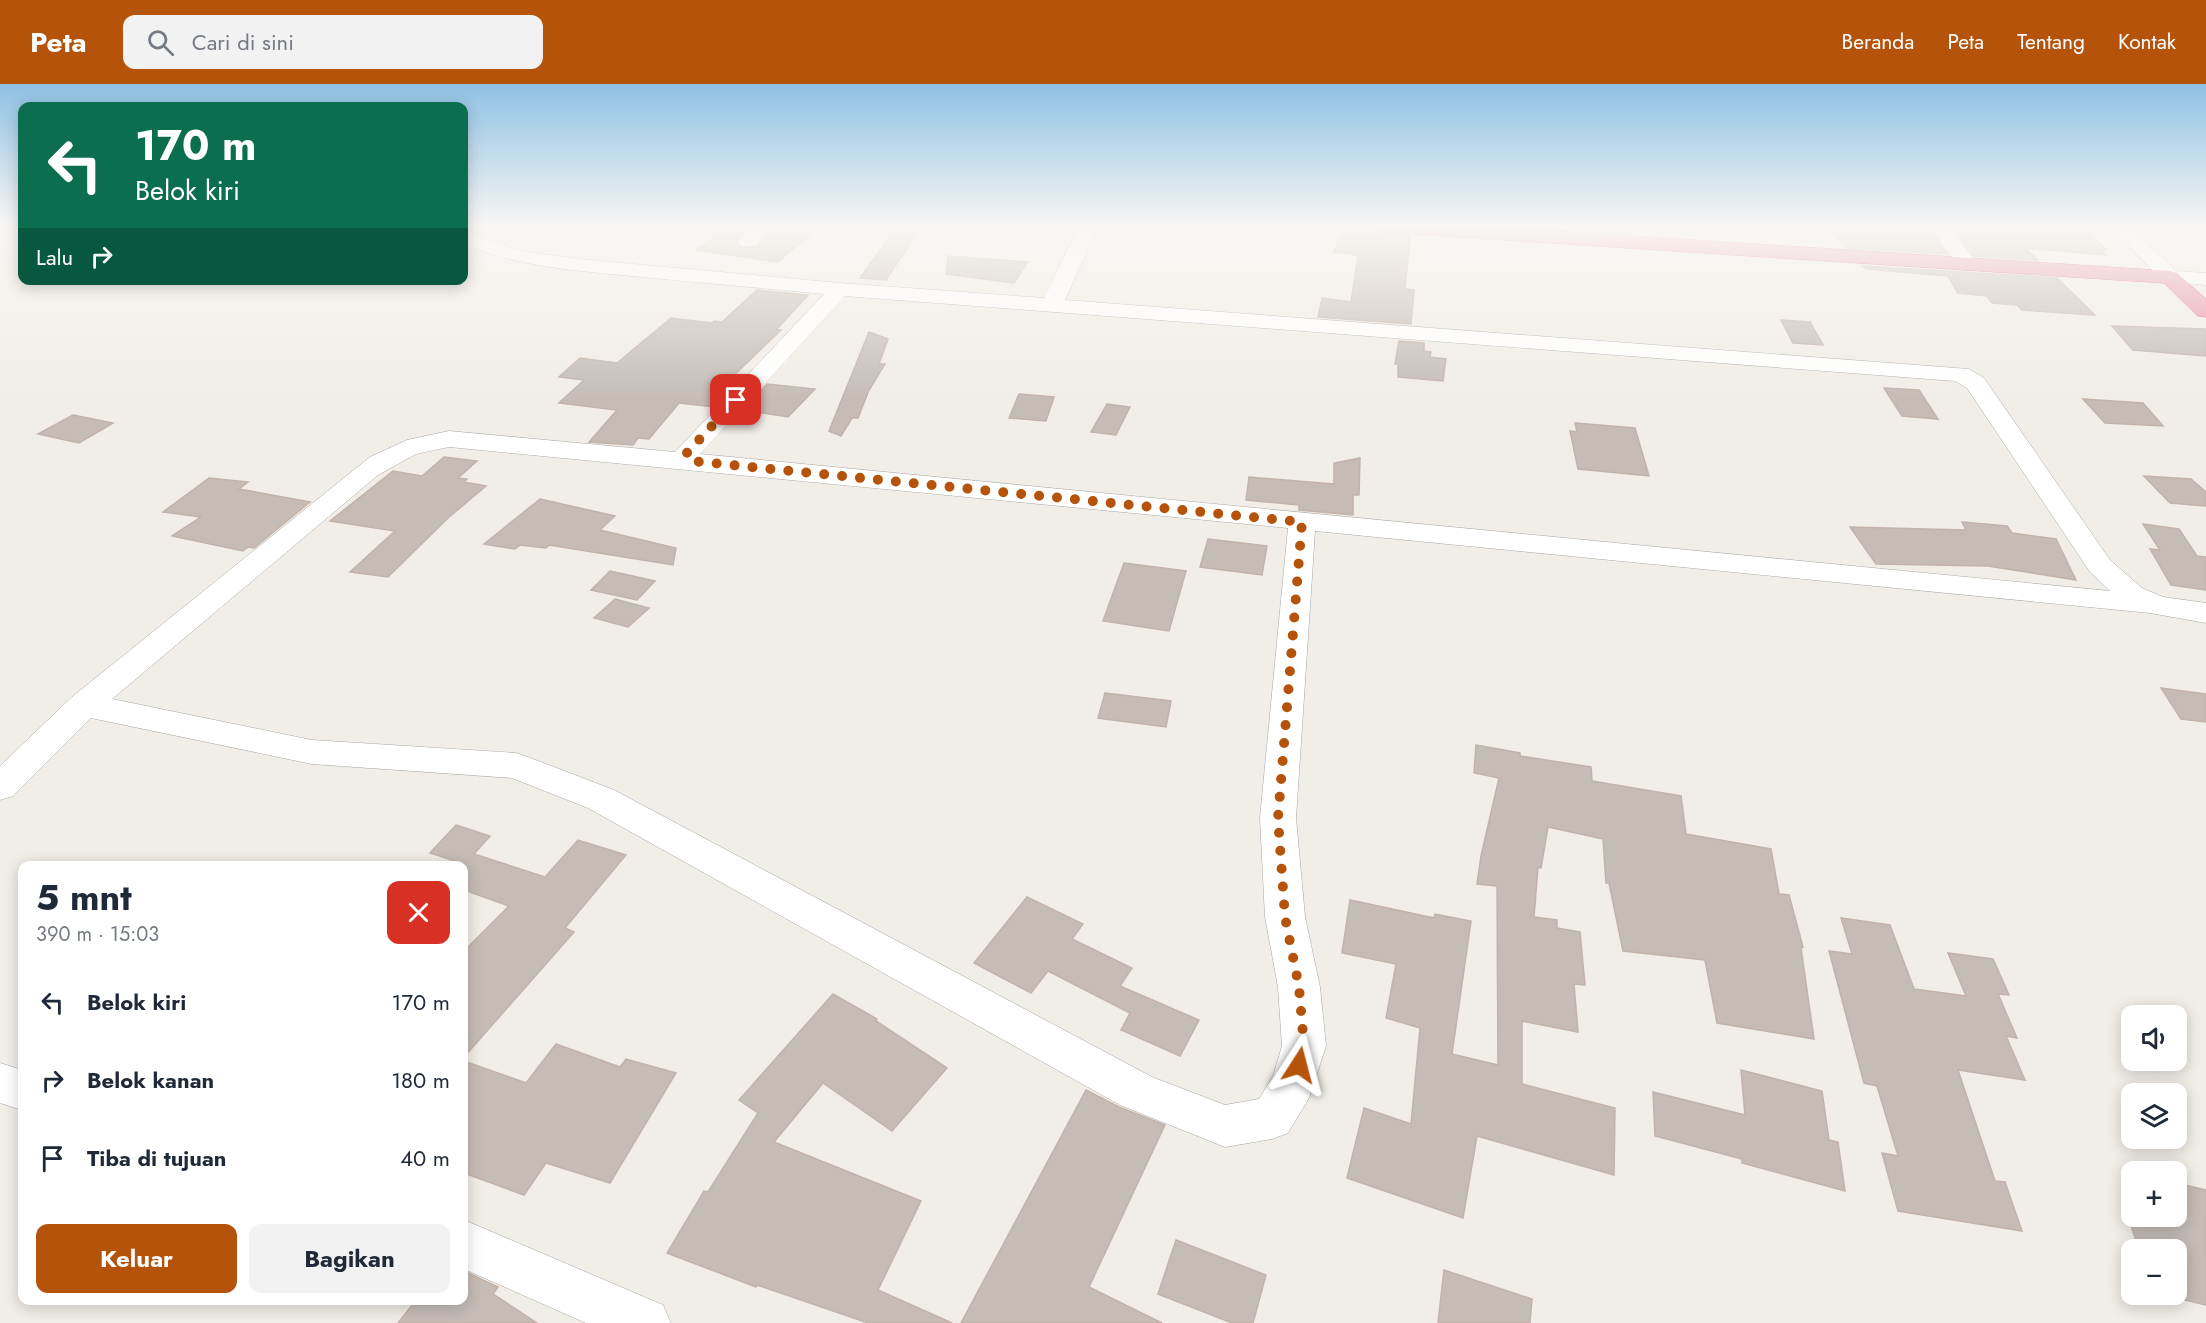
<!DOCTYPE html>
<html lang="id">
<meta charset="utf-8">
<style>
:root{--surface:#fff;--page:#f2f2f3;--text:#1f2937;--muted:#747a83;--accent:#b45309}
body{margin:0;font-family:Jost,sans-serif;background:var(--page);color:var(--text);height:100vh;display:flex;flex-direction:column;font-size:22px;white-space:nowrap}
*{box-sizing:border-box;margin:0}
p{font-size:20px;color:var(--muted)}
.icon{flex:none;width:33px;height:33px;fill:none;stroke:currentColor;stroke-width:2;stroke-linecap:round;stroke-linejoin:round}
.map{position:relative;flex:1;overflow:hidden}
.panel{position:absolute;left:18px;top:777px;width:450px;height:444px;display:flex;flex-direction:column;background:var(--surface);border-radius:12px;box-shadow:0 3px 15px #0003}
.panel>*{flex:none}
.hud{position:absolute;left:18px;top:18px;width:450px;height:183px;border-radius:12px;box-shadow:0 3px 15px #0003;background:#0b6e4f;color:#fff;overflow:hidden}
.buttons{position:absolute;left:2121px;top:921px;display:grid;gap:12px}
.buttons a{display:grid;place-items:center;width:66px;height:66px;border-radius:12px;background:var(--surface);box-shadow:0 3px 15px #0003;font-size:30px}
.pin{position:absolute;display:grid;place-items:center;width:51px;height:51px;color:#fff;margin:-26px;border-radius:12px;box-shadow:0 3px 9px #0006}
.me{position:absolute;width:66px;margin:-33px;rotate:9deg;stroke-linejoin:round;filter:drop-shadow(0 0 4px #0008)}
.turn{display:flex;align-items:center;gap:21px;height:126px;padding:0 18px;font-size:27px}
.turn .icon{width:78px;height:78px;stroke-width:2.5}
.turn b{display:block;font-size:42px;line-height:51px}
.then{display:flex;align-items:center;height:57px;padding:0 18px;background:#0003;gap:12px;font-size:22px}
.round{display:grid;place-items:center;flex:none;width:63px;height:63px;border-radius:12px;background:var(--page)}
.overview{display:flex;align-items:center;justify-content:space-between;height:102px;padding:0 18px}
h1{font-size:36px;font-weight:700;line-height:45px}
.action{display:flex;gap:12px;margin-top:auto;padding:12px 18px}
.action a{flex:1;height:69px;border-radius:12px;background:var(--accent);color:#fff;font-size:24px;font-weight:700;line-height:69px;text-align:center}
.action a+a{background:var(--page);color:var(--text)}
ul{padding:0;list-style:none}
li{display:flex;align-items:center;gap:18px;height:78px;padding:0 18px}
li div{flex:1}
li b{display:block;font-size:22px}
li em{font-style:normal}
header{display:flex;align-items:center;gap:36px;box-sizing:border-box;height:84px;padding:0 30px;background:var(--accent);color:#fff}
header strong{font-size:28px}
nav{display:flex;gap:33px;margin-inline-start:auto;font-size:21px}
.search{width:420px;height:54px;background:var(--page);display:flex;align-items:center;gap:15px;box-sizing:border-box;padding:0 21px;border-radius:12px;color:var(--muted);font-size:22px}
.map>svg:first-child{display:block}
</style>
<header>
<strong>Peta</strong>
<div class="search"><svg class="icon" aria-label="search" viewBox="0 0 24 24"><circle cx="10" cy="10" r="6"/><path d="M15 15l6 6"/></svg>Cari di sini</div>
<nav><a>Beranda</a><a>Peta</a><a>Tentang</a><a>Kontak</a></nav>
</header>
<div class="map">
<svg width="2206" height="1239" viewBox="0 0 2206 1239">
<rect width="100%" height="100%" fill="#f1ede7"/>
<g fill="#c5bcb6" stroke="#c2b3a9" stroke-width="1.5">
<path d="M730,142h19l-13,16 5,6 16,-1 17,-21h46l-42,36 -82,-12z"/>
<path d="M897,142h25l-36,54 -26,-2z"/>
<path d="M1600,142h34l3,8 -35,-2z"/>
<path d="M1826,142h81l22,3 18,25 -101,-6z"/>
<path d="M1957,142h126l24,24h-6l5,5 -81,-7 13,12 -65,-4 -17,-24h6z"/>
<path d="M1343,145l67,7 -5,53 9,1 -3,34 -93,-7 4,-19 29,4 7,-47 -24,-3z"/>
<path d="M948,172l80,6 -14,21 -68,-9z"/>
<path d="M1863,182l194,12 38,37 -73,-5 -5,-5 -25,-2 -5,-7 -29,-3 -10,-17 -82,-7z"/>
<path d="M757,206l51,5 -32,35h5l-52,50 10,1 -24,26 -36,-4 -30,36 -11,-1 -5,7 -44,-3 28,-32 -58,-7 25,-23 -25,-3 21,-19 37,5 54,-45 41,5 2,-2 8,1z"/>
<path d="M1781,236l29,2 13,23 -30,-2z"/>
<path d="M2112,242l94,3v27l-73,-6z"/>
<path d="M869,248l19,7 -9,25h6l-16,26 -11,28h-6l-11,18 -12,-5z"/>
<path d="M1399,257l25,2v8l7,1 -1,5 16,2 -3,22 -45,-4v-13h-3z"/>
<path d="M767,300l48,5 -27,28 -44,-7z"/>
<path d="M1884,304l35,2 19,29 -36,-3z"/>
<path d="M1019,310l35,3 -8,24 -37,-3z"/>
<path d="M2083,315l60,4 20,23 -58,-3z"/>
<path d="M1107,320l23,3 -14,28 -25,-3z"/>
<path d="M73,331l40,8 -34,20 -41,-9z"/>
<path d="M1575,339l60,5 14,48 -71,-7 -8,-38 7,1z"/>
<path d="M444,373l33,4 -19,17 9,1 -3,3 22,4 -38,32 -60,59 -38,-5 45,-41 -65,-10 63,-50 29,5z"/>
<path d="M1360,374l-1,37h-6v20l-54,-5v-5l-53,-5 3,-23 85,7v-21z"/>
<path d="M2144,392l47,3 15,13v14l-36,-3z"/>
<path d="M209,394l39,4 -9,7 71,13 -56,46 -6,-1 -5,4 -71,-15 29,-19 -38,-5z"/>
<path d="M540,415l75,17 -15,14 76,18 -3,17 -124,-20 -3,3 -26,-3 -5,4 -31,-5z"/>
<path d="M1962,438l45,4 5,7 44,6 20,41 -88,-14 -112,-2 -26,-37 116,3z"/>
<path d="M2143,440l36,5 18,27 9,1v33l-35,-5 -21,-36 10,1z"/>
<path d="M1208,455l59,7 -5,29 -62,-8z"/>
<path d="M1124,479l62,8 -17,60 -66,-10z"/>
<path d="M610,487l45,10 -18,19 -46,-10z"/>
<path d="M615,515l34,9 -21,19 -34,-9z"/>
<path d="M2161,604l45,6v28l-25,-3z"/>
<path d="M1105,609l66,8 -5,26 -68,-9z"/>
<path d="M1476,661l44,8v3l71,11 1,14 89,15 5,38 85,15 8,45 10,1 14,52 -2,1 13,91 -97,-16 -12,-63 -82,-9 -14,-68h-3l-3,-44 -55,-12 -7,41 -3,-1 -4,50 23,3v8l23,4 5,53 -11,-1 4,48 -56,-11v63l93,24 -1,67 -137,-39 -14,82 -116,-40 17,-70 47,16 9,-96 -34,-10 10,-54 -54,-11 8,-53 84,18 1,-4 36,7 -19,133 46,11 -1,-179 -20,-2 4,-28 18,-78 -25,-5z"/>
<path d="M456,741l34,11 -16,18 71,23 33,-37 48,15 -61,73 9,4 -110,125v-106l45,-45 -45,-16v-26l-34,-11z"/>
<path d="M1027,813l56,27 -11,15 60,29 -12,18 79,34 -19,36 -59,-26 9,-17 -82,-42 -17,22 -57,-30z"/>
<path d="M1841,834l49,7 24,64 52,7 -18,-43 45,6 16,36 -11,-1 19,44 -11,-2 19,44 -67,-10 37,111 10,1 17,49 -124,-20 -16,-58 16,3 -21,-70 -13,-3 -35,-132 23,3z"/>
<path d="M833,910l44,25 -1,2 71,47 -55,63 -69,-48 -49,59 147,59 -43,89 74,33h-84l-111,-38 -1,2 -89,-34 37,-62 4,1 50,-79 -19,-13z"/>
<path d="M556,960l64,23 6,-8 50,14 -66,110 -64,-20 -22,32 -60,-22v-112l62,22z"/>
<path d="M1741,986l81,21 7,49 9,2 7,49 -103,-28v-4l-87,-23 -2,-44 92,23z"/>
<path d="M1086,1006l33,17 46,18 -76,162 73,36h-201z"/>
<path d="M2176,1099l30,7v115l-30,-7v-48h-37l-11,-34h48z"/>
<path d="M1176,1156l90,35 -13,48h-21l-74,-29z"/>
<path d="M1444,1186l88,29 -2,24h-92z"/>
<path d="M464,1187l34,16 -5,7 44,29h-139l18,-23h48z"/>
</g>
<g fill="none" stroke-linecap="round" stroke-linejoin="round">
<g stroke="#a7a7a7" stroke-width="1">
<g id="minor">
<path d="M752,142h20l-17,20h-14l-3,-4z"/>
<path d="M1079,142h19l-33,74 904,69 15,9 126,182 32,28 21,9 43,6v20l-56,-10 -835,-82 -19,287 9,99 15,70 6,59 -17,52 -21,35 -16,6 -47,8 -105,-42 -532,-297 -76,-30 -200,-14 -221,-46 -78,78 -13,4v-34l72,-69 298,-240 37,-17 42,-9 226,21 149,-158c-61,-6 -121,-11 -182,-17 -60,-6 -121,-9 -178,-33v-8h14l43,15 58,8 261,24 204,15zM845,212l1110,85 12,7 123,184 20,19 -1410,-137zM449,363l839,81 -28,290 5,99 13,70 4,59 -9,30 -14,23 -34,6 -73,-28 -538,-287 -86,-33 -12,-4 -204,-13 -200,-41 266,-224 38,-21z"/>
<path d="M1930,142h19l29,40 -3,4h-14z"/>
<path d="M2109,142h20l47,45 30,2v12l-43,-4z"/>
<path d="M0,979l22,7v40l-22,-7z"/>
<path d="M464,1136l199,85 8,18h-85l-122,-54z"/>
</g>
</g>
<g stroke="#da2870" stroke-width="1">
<path id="highway" d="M1373,142h106l691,45 7,2 29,26v18l-8,-1 -34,-33 -782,-51 -7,-2z"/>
</g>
<use href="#minor" fill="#fff" fill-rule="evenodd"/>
<use href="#highway" fill="#e790a5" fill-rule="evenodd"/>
</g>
<linearGradient id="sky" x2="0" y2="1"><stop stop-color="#8ec1e4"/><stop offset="0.45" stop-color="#f9f7f4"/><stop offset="1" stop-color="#f9f7f4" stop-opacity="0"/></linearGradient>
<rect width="2206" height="316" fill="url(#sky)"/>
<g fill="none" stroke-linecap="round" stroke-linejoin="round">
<path stroke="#b45309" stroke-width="10" stroke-dasharray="0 18" d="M736,316l-50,54 5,7 611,61 -24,296 7,99 14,70 5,59 -5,19"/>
</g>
</svg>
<div class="buttons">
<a><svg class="icon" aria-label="sound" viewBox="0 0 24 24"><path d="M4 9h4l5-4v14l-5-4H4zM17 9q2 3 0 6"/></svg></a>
<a><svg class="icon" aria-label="layers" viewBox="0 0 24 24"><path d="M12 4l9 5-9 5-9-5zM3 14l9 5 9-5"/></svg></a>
<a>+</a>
<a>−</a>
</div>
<div class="pin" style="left:736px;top:316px;background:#d93025"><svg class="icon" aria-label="arrive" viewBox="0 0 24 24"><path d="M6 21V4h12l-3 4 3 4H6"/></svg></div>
<svg class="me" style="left:1299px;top:981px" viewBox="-20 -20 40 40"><path d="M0-17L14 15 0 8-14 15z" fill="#b45309" stroke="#fff" stroke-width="4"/></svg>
<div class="hud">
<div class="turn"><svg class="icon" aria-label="left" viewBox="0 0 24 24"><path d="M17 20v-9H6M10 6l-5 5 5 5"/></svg><div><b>170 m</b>Belok kiri</div></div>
<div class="then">Lalu<svg class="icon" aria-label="right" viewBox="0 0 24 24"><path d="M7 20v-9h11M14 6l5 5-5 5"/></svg></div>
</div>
<section class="panel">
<div class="overview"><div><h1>5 mnt</h1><p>390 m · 15:03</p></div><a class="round" style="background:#d93025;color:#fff"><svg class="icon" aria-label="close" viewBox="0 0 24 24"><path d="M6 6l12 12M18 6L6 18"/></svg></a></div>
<ul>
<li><svg class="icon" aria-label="left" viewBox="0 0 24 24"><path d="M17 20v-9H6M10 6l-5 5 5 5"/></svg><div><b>Belok kiri</b></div><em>170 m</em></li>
<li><svg class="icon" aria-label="right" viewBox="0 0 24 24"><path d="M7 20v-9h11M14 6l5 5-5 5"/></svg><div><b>Belok kanan</b></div><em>180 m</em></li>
<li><svg class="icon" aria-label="arrive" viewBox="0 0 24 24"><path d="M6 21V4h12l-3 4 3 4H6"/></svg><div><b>Tiba di tujuan</b></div><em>40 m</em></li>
</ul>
<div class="action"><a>Keluar</a><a>Bagikan</a></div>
</section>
</div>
